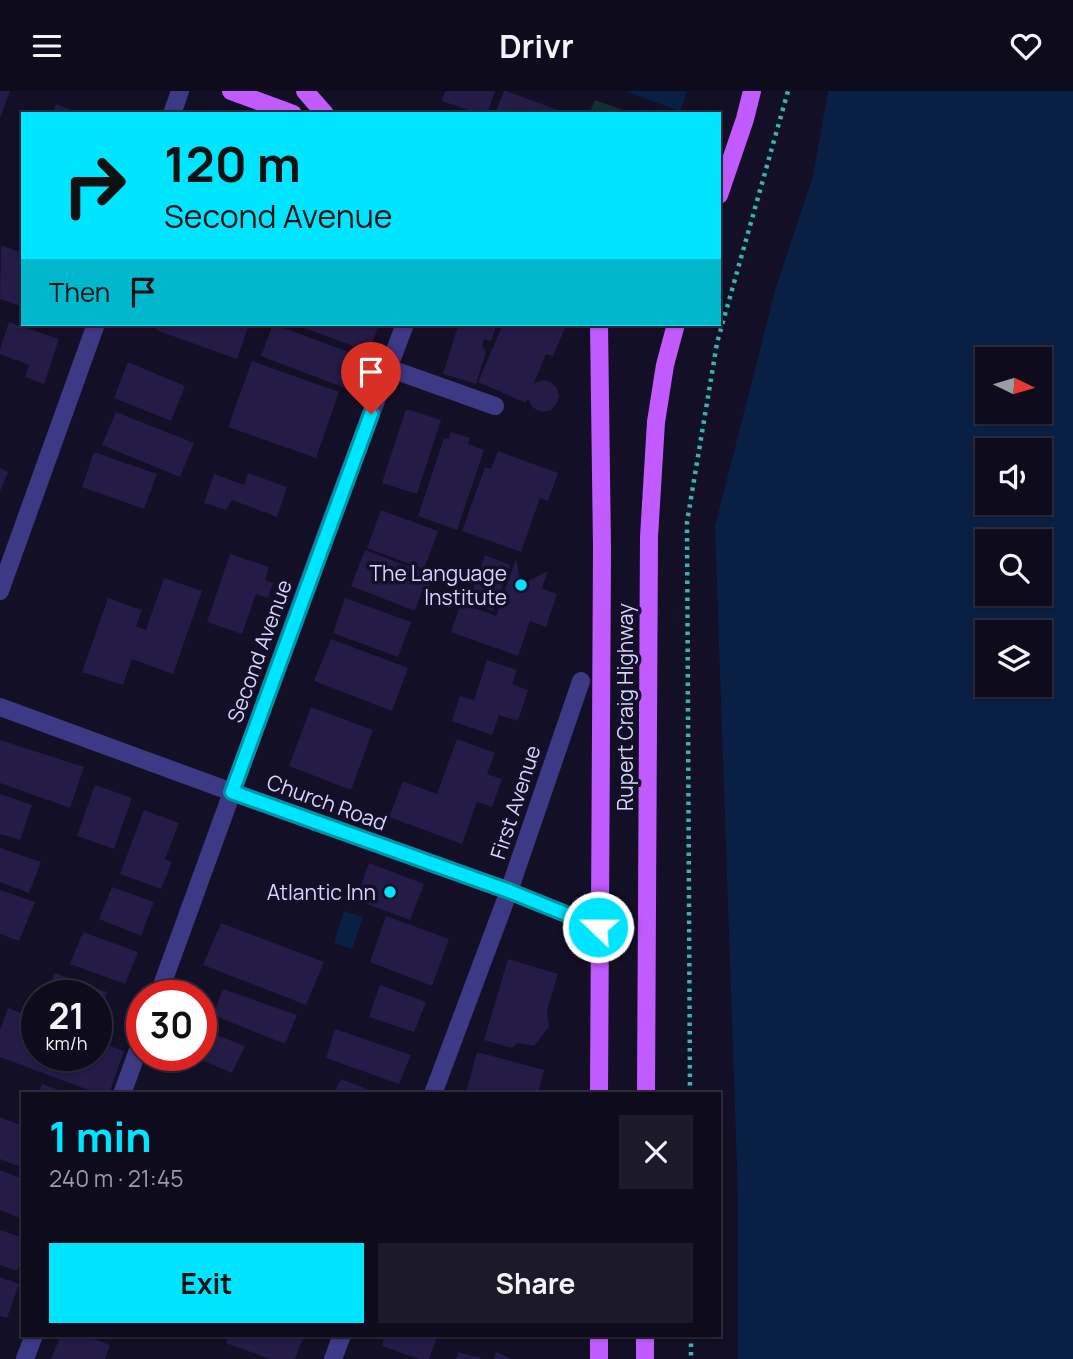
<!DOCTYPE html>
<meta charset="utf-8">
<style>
:root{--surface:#0e0b1c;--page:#1c1929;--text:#f1f3f6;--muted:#9b9ba3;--line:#2e2b3b;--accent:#00e5ff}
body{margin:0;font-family:Manrope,sans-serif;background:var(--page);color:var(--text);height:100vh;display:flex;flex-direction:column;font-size:26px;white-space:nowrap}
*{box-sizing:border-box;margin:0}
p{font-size:23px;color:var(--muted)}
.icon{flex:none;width:38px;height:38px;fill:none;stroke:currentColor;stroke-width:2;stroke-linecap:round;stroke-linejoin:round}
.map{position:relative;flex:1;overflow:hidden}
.drawer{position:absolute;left:21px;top:1001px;width:700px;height:245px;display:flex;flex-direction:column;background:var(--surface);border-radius:0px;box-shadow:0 2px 5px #0004,0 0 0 2px var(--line)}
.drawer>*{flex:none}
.hud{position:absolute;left:21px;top:21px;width:700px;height:214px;border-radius:0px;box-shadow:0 2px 5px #0004,0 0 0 2px var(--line);background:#00e5ff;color:#111;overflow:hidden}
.needle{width:46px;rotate:95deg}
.tools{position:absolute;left:975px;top:256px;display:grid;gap:14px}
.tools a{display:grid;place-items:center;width:77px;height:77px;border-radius:0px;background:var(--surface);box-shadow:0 2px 5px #0004,0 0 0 2px var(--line);font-size:35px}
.speed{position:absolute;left:21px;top:889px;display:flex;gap:14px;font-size:35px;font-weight:700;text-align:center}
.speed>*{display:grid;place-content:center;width:91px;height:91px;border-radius:50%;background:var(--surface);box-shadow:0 2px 5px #0004,0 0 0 2px var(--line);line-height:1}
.speed small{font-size:18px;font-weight:400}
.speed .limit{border:10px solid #d22;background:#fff;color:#111}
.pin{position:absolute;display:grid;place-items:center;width:60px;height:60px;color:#fff;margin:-72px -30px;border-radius:50% 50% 50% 0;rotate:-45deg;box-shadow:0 0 7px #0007}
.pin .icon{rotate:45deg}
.me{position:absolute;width:77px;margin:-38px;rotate:292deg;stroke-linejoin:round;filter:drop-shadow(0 0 5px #0008)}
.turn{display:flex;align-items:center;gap:24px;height:147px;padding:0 28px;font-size:32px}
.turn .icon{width:91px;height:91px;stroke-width:2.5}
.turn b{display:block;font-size:49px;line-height:60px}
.then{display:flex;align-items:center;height:66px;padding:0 28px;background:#0003;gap:14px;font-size:26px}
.round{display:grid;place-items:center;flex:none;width:74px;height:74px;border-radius:0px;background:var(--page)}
.head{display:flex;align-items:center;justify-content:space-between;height:119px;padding:0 28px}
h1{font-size:42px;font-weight:700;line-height:52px;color:var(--accent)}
.cta{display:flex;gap:14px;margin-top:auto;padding:14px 28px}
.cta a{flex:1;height:80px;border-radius:0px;background:var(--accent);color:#111;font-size:28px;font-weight:700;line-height:80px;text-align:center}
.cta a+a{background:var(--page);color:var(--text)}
header{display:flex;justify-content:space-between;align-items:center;height:91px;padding:0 28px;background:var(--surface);font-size:32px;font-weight:700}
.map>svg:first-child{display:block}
</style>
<header><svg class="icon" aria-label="menu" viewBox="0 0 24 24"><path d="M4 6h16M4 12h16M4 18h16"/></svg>Drivr<svg class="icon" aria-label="heart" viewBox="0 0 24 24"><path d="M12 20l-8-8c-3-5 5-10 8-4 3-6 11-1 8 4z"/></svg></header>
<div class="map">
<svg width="1073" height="1268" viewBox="0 0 1073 1268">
<rect width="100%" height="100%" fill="#130f26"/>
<path fill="#12302f" d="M595,9l39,14h-45z"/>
<g fill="#0a1f44" fill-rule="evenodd">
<path d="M624,0h63l-7,20z"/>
<path d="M828,0h245v1268h-335v-163l-23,-670 61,-239 37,-111zM987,268h53v52h-53zM987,359h53v52h-53zM987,450h53v52h-53zM987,541h53v52h-53z"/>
<path d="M344,820l19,6 -11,32 -18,-6z"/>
</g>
<g fill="#241b47">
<path d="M0,0h10l-10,27z"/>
<path d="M445,0h50l-8,23h-7l-38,-13z"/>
<path d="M504,0h2l63,23h-74z"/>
<path d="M56,13l26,10h-29z"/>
<path d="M1,154l22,8v54l-23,-8z"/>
<path d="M9,231l50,17 -15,45 -19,-7 4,-12 -29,-11v-5z"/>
<path d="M158,233h91l-12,35 -81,-29z"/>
<path d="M273,233l89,33 -12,33 -89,-34z"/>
<path d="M294,233h85l-10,28z"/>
<path d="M453,233h44l-6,17 -7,-2 -2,7 4,6 -10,32 -33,-10 15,-48z"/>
<path d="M503,233h57l6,2 -13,30 -7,-2 -12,29 10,-3 6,2 7,6 2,9 -4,9 -4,4 -9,2 -5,-2 -5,-3 -4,-9 -2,5 -48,-21z"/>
<path d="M252,270l87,31 -23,66 -88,-31z"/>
<path d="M128,271l57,24 -14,35 -57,-23z"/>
<path d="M406,318l35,11 -24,74 -35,-11z"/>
<path d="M116,321l78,31 -14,34 -78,-32z"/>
<path d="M451,341l19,6 -2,6 16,6 -27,80 -39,-14 26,-78 5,1z"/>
<path d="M498,360l60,22 -10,28 -8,-3 -19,54 -59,-21 23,-64 6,2z"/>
<path d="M94,361l63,22 -13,35 -62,-22z"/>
<path d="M0,377l8,4 -8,20z"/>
<path d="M248,382l39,14 -10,30 -45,-17 -6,10 -22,-7 10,-29 30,11z"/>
<path d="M381,419l57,21 -14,38 -57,-21z"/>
<path d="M365,459l68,26 -6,15 -4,-2 -8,22 -64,-25z"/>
<path d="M230,463l39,13 -4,13 8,3 -5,15 -12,-4 -14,40 -35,-12z"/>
<path d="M485,464l25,10 -17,46 -24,-10z"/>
<path d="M516,468l5,26 27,-14 -6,17 15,6 -11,33 -16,-6 -12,35 -67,-24 10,-29 35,13z"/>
<path d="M164,487l38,13 -29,83 -41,-15 -9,26 -41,-13 26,-74 34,12 -6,16 10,4z"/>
<path d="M345,507l66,24 -13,35 -65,-24z"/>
<path d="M331,548l77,29 -16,43 -78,-30z"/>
<path d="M487,569l30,10 -5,14 16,6 -10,31 -19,-6 -7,20 -40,-14 8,-25 14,4z"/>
<path d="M311,616l62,23 -22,60 -62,-24z"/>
<path d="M457,648l38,14 -8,21 15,5 -10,28 -15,-5 -15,42 -73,-27 14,-36 34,13z"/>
<path d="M0,649l84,27 -14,41 -70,-25z"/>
<path d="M95,694l37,13 -18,51 -37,-13z"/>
<path d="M0,703l32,11 -12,35 -20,-6z"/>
<path d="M144,719l35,13 -14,36 7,3 -11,27 -41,-15z"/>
<path d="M0,757l41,14 -12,31 -29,-11z"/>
<path d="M369,772l55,21 -14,36 -54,-20z"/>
<path d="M112,796l42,15 -13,34 -42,-17z"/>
<path d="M0,799l35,12 -16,39 -19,-7z"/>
<path d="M386,825l63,23 -17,47 -62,-24z"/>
<path d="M221,832l103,39 -18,43 -103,-40z"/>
<path d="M83,841l55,20 -13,32 -55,-20z"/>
<path d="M508,868l50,15 -11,36 2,17 -15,19 -16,-3 -6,5 -28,-8z"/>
<path d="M55,882l52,19 -11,27v-23h-42l-7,-3z"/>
<path d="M380,894l46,17 -12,30 -45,-15z"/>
<path d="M223,898l74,26 -12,29 -72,-29z"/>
<path d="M8,917l29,11v36h59v-14l28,10 -15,43h-10l-99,-37v-27z"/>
<path d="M201,938l44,17 -13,27 -42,-18h11z"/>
<path d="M335,938l76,26 -12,29 -73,-26z"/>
<path d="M477,961l67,18 -6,24 -72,-1z"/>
<path d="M341,988l39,15h-38l-7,-3z"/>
<path d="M42,993l25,9v1h-29z"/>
<path d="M0,1026l23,9v42l-23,-9z"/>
<path d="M0,1079l23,9v40l-23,-9z"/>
<path d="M0,1139l23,8v17l-6,16 -17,-6z"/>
<path d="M0,1186l19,7 -12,34 -7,-2z"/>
<path d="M61,1244h22l27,10 -5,14h-54z"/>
<path d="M229,1244h68l6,3 -8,21h-25l-44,-16z"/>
<path d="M385,1244h53l-9,24h-10l-37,-13z"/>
<path d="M458,1261l23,6 -1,1h-24z"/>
<path d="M496,1261l16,7h-18z"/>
</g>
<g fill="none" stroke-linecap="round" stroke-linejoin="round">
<g stroke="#2fb8b0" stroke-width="4.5" stroke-dasharray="3.5 5" stroke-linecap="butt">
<path d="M690,1003l-3,-572 30,-179 71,-252"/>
<path d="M691,1244v24"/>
</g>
<g stroke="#3d3a85" stroke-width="18">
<path d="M172,23l8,-23"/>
<path d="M388,277l107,38"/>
<path d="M0,500l96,-267"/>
<path d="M0,616l232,85 277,99 90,36"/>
<path d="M158,905l169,-465 78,-207"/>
<path d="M122,1003l20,-55"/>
<path d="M433,1003l76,-203 72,-210"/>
<path d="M25,1268l9,-24"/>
<path d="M333,1268l9,-24"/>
</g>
<g stroke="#c25bff" stroke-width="18">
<path d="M231,0l62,23"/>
<path d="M305,0l20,23"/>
<path d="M719,104l26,-76 7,-28"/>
<path d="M599,1003l3,-545 -3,-225"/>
<path d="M646,1003l3,-557 7,-115 9,-57 11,-41"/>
<path d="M599,1244v24"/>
<path d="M645,1268v-24"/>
</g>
</g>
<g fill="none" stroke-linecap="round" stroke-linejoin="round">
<g stroke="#0095a6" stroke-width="18">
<path id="route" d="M371,323l-139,378 277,99 89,36"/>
</g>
<use href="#route" stroke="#00e5ff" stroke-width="12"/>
</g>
<g fill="#00e5ff" stroke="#130f26" stroke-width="2.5">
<circle cx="521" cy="494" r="7"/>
<circle cx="390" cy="801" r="7"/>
</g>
<g text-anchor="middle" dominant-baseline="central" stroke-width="7" stroke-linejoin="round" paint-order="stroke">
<g font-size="21" fill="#d9d4ff" stroke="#130f26" text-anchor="end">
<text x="507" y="482">The Language<tspan x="507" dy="24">Institute</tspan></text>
<text x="376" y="801">Atlantic Inn</text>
</g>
<g font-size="21" fill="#d9d4ff" stroke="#130f26">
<text transform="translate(259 560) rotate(-70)">Second Avenue</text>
<text transform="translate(625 616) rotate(-90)">Rupert Craig Highway</text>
<text transform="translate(327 711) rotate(20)">Church Road</text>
<text transform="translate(515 711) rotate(-72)">First Avenue</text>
</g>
</g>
</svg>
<div class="tools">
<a><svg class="needle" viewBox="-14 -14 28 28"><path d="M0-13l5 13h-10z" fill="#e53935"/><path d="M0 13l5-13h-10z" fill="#9b9ba3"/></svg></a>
<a><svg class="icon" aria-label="sound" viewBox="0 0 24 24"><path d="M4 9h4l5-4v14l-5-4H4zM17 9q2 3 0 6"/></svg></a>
<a><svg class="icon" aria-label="search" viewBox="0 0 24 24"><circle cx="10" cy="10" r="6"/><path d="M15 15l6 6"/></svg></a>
<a><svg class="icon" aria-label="layers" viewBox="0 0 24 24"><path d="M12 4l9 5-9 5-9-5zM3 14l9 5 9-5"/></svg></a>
</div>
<div class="speed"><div>21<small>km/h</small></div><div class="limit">30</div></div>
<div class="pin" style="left:371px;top:323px;background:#d93025"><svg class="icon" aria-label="arrive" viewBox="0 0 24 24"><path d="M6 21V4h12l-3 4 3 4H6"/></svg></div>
<svg class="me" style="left:598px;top:836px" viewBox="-20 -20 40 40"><circle r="17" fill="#00e5ff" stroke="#fff" stroke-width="3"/><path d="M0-11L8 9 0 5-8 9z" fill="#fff"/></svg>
<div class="hud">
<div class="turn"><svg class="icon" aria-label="right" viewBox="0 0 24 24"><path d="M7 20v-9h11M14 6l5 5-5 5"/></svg><div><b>120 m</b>Second Avenue</div></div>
<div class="then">Then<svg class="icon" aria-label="arrive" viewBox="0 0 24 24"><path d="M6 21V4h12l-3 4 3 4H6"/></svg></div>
</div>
<section class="drawer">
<div class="head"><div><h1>1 min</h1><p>240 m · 21:45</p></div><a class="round"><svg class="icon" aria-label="close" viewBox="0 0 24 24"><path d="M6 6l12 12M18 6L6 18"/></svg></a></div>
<div class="cta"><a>Exit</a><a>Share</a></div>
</section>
</div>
